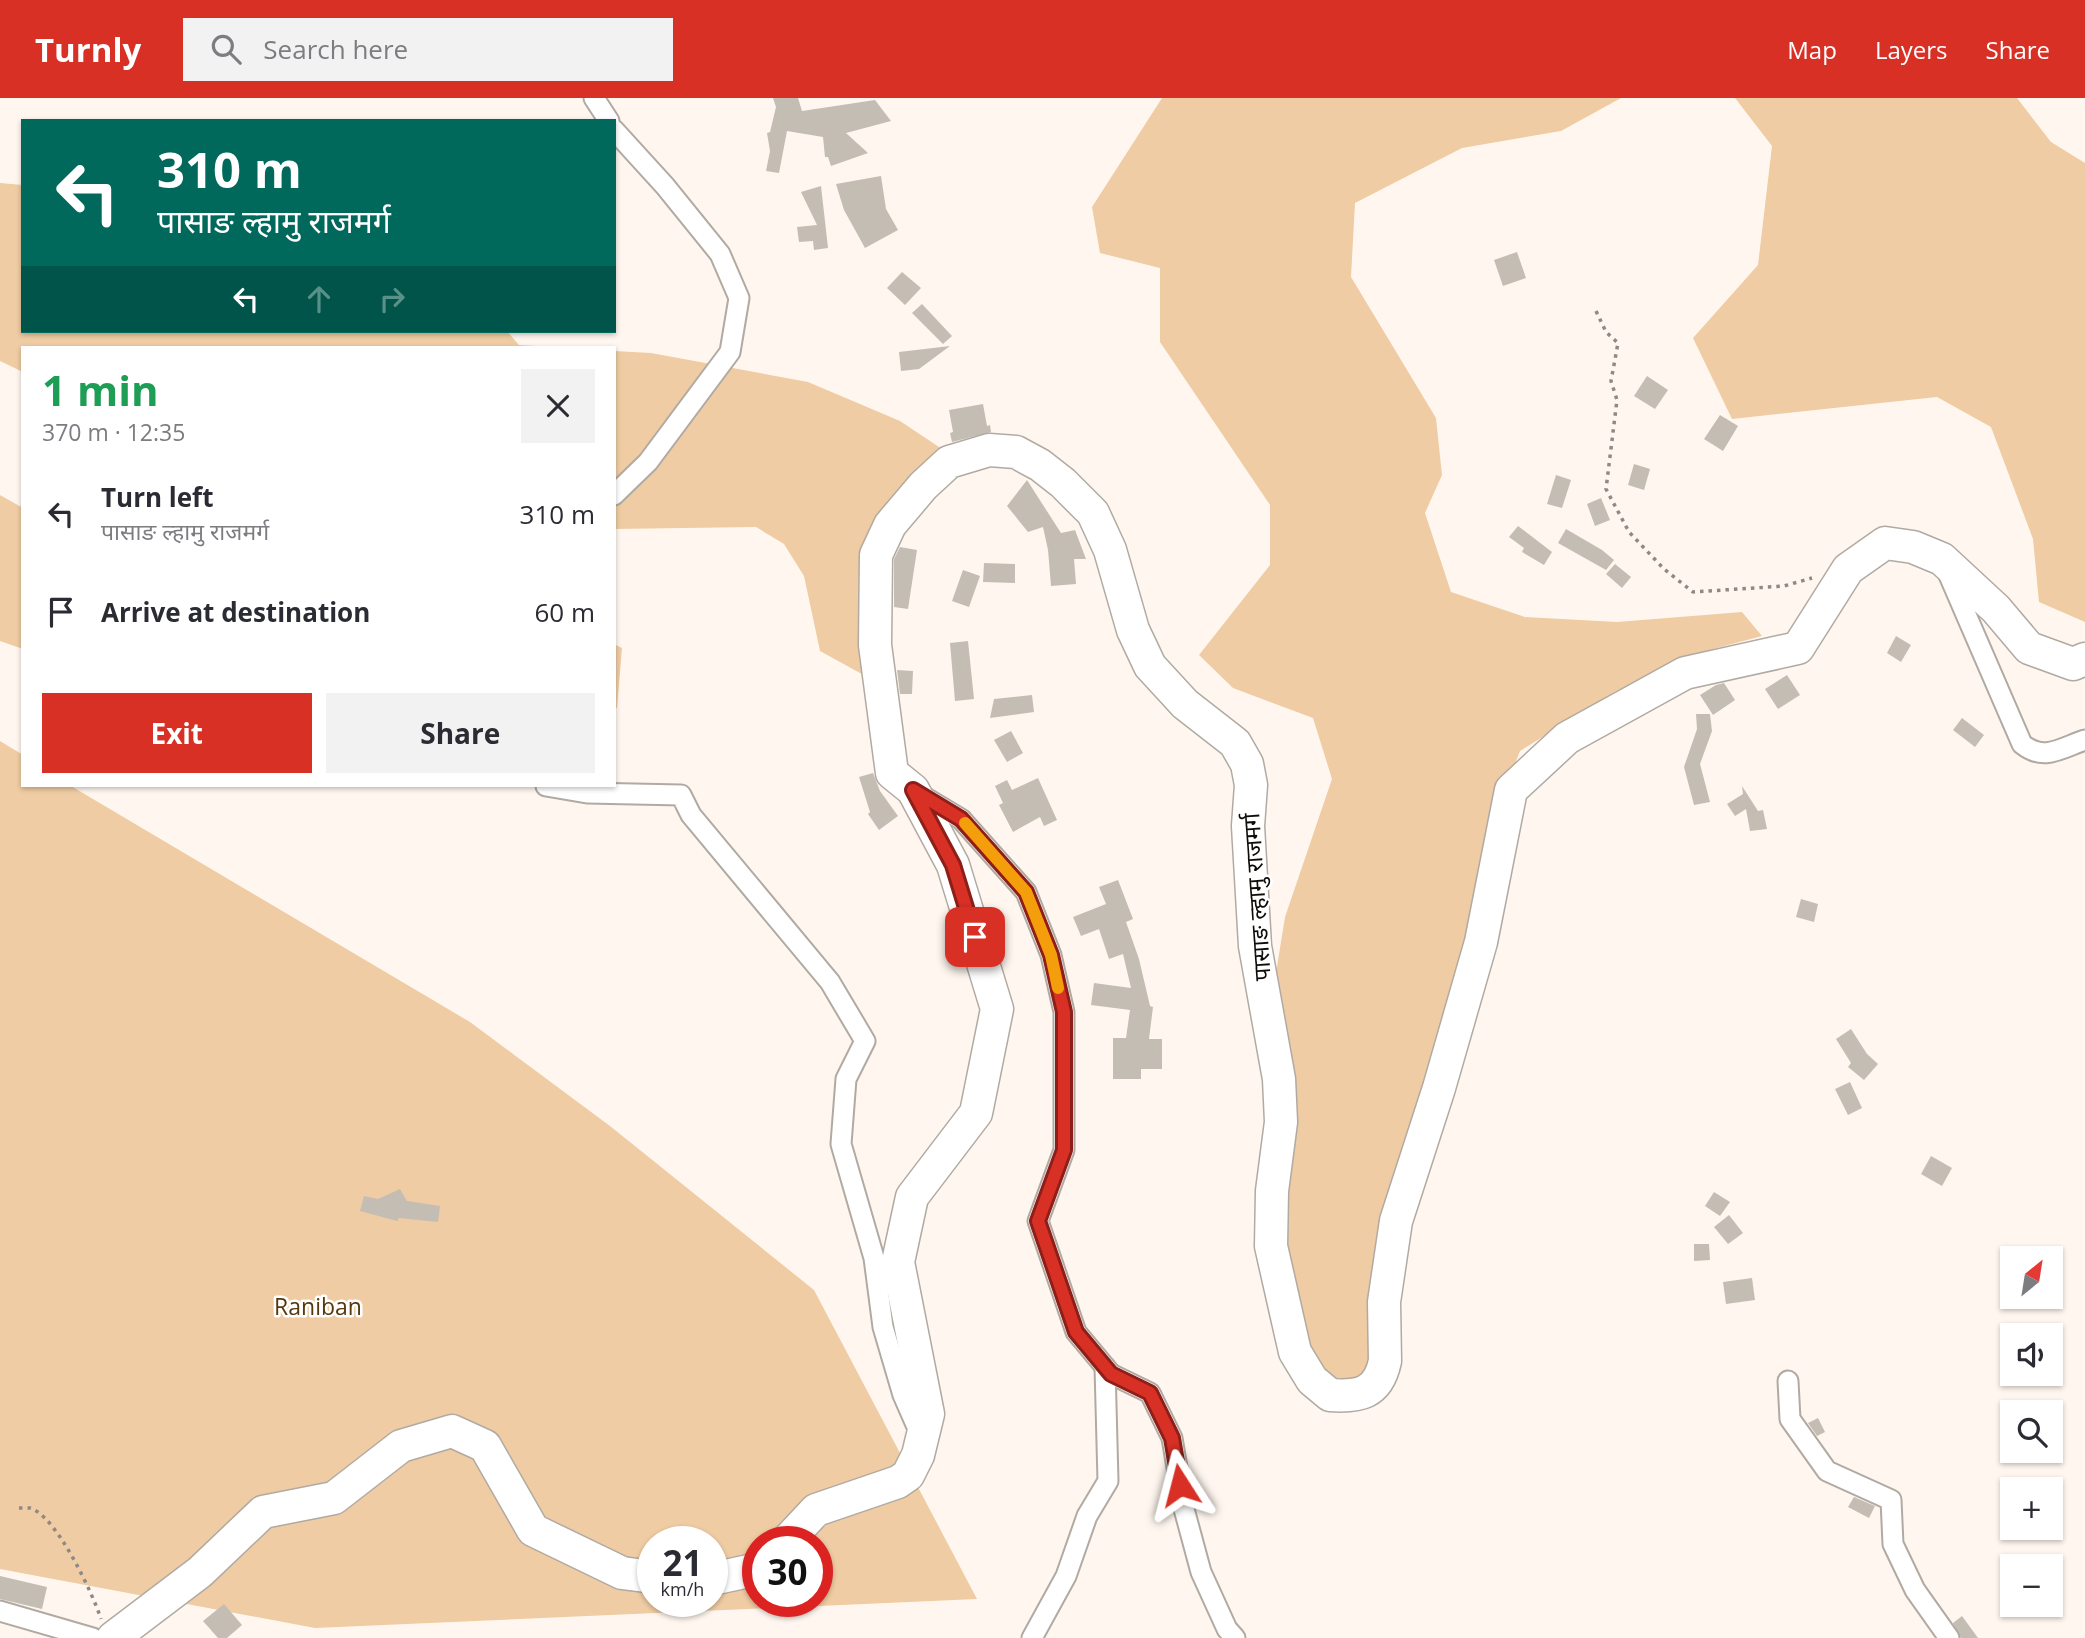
<!DOCTYPE html>
<meta charset="utf-8">
<style>
:root{--surface:#fff;--page:#f2f2f3;--text:#2b2b33;--muted:#7c7c81;--accent:#d93025}
body{margin:0;font-family:"Open Sans","Noto Sans Devanagari",sans-serif;background:var(--page);color:var(--text);height:100vh;display:flex;flex-direction:column;font-size:26px;white-space:nowrap}
*{box-sizing:border-box;margin:0}
p{font-size:23px;color:var(--muted)}
.icon{flex:none;width:38px;height:38px;fill:none;stroke:currentColor;stroke-width:2;stroke-linecap:round;stroke-linejoin:round}
.map{position:relative;flex:1;overflow:hidden}
.details{position:absolute;left:21px;top:248px;width:595px;height:441px;display:flex;flex-direction:column;background:var(--surface);border-radius:0px;box-shadow:0 2px 5px #0004}
.details>*{flex:none}
.hud{position:absolute;left:21px;top:21px;width:595px;height:214px;border-radius:0px;box-shadow:0 2px 5px #0004;background:#00695c;color:#fff;overflow:hidden}
.needle{width:46px;rotate:30deg}
.buttons{position:absolute;left:2000px;top:1148px;display:grid;gap:14px}
.buttons a{display:grid;place-items:center;width:63px;height:63px;border-radius:0px;background:var(--surface);box-shadow:0 2px 5px #0004;font-size:35px}
.speed{position:absolute;left:637px;top:1428px;display:flex;gap:14px;font-size:35px;font-weight:700;text-align:center}
.speed>*{display:grid;place-content:center;width:91px;height:91px;border-radius:50%;background:var(--surface);box-shadow:0 2px 5px #0004;line-height:1}
.speed small{font-size:18px;font-weight:400}
.speed .limit{border:10px solid #d22;background:#fff;color:#111}
.pin{position:absolute;display:grid;place-items:center;width:60px;height:60px;color:#fff;margin:-30px;border-radius:14px;box-shadow:0 4px 10px #0006}
.me{position:absolute;width:77px;margin:-38px;rotate:351deg;stroke-linejoin:round;filter:drop-shadow(0 0 5px #0008)}
.turn{display:flex;align-items:center;gap:24px;height:147px;padding:0 21px;font-size:32px}
.turn .icon{width:91px;height:91px;stroke-width:2.5}
.turn b{display:block;font-size:49px;line-height:60px}
.lanes{display:flex;align-items:center;height:66px;padding:0 21px;background:#0003;justify-content:center;gap:35px;direction:ltr}
.lanes .off{opacity:.35}
.round{display:grid;place-items:center;flex:none;width:74px;height:74px;border-radius:0px;background:var(--page)}
.head{display:flex;align-items:center;justify-content:space-between;height:119px;padding:0 21px}
h1{font-size:42px;font-weight:700;line-height:52px;color:#1e9e55}
.button{display:flex;gap:14px;margin-top:auto;padding:14px 21px}
.button a{flex:1;height:80px;border-radius:0px;background:var(--accent);color:#fff;font-size:28px;font-weight:700;line-height:80px;text-align:center}
.button a+a{background:var(--page);color:var(--text)}
ul{padding:0;list-style:none}
li{display:flex;align-items:center;gap:21px;height:98px;padding:0 21px}
li div{flex:1}
li b{display:block;font-size:26px}
li em{font-style:normal}
header{display:flex;align-items:center;gap:42px;box-sizing:border-box;height:98px;padding:0 35px;background:var(--accent);color:#fff}
header strong{font-size:33px}
nav{display:flex;gap:38px;margin-inline-start:auto;font-size:24px}
.search{width:490px;height:63px;background:var(--page);display:flex;align-items:center;gap:18px;box-sizing:border-box;padding:0 24px;border-radius:0px;color:var(--muted);font-size:26px}
.map>svg:first-child{display:block}
</style>
<header>
<strong>Turnly</strong>
<div class="search"><svg class="icon" aria-label="search" viewBox="0 0 24 24"><circle cx="10" cy="10" r="6"/><path d="M15 15l6 6"/></svg>Search here</div>
<nav><a>Map</a><a>Layers</a><a>Share</a></nav>
</header>
<div class="map">
<svg width="2085" height="1540" viewBox="0 0 2085 1540">
<rect width="100%" height="100%" fill="#fff7ef"/>
<g fill="#efcca3" fill-rule="evenodd">
<path d="M1162,0h459l-60,33 -99,17 -107,55 -4,74 85,141 6,57 -17,38 26,79 74,25 92,5 125,-10 20,24 -49,13 -97,42 -96,60 -37,94 -9,103 -100,409 -12,22 -20,7 -20,-15 -14,-27 -26,-102 -7,-263 10,-62 47,-138 -19,-61 -80,-30 -34,-33 71,-90v-60l-110,-163v-74l-60,-15 -8,-46z"/>
<path d="M1735,0h282l34,44 34,21v459l-46,-20 -6,-63 -42,-112 -54,-30 -205,22 -39,-81 65,-73 14,-119z"/>
<path d="M0,85l23,2v146h484l12,14 51,3h-547v24l-23,-11z"/>
<path d="M614,253l37,2 157,29 92,39 45,30 -61,65 -15,162 -49,-27 -16,-75 -20,-32 -28,-17 -142,2z"/>
<path d="M0,397l23,13v141l-23,-8z"/>
<path d="M614,546l8,4 -5,60h-3z"/>
<path d="M0,643l23,14v31h48l399,236 140,104 204,164 163,309 -662,29 -315,-59zM653,1444h59v59h-59zM758,1444h59v59h-59z"/>
</g>
<g fill="#c4bdb4">
<path d="M773,0h25l4,13 73,-11 16,21 -45,12 22,20 -37,13 -3,-9h-3l-2,-20 -36,-6 -8,42 -13,-2 4,-20 -3,-18 3,-1 6,-25z"/>
<path d="M881,78l5,33 12,21 -33,18 -21,-38 -8,-26z"/>
<path d="M821,88l7,62 -14,2 -1,-9 -14,1 -2,-15 20,-2 -16,-33z"/>
<path d="M1517,154l9,26 -23,8 -9,-26z"/>
<path d="M902,174l19,16 -16,17 -18,-17z"/>
<path d="M922,206l30,32 -9,8 -31,-31z"/>
<path d="M950,248l-31,23 -18,2 -2,-19z"/>
<path d="M1647,278l21,14 -13,19 -21,-13z"/>
<path d="M983,306l4,22 3,-1 1,7 -39,10 -2,-9 3,-1 -4,-22z"/>
<path d="M1720,317l18,11 -15,25 -19,-12z"/>
<path d="M1634,366l16,5 -6,21 -16,-5z"/>
<path d="M1556,377l15,5 -9,28 -15,-4z"/>
<path d="M1027,382l34,53 14,-3 11,29h-12l2,25 -25,2 -3,-36 -5,-23 -15,5 -21,-26z"/>
<path d="M1601,400l9,22 -15,6 -8,-22z"/>
<path d="M1518,428l34,26 -8,13 -22,-13 2,-4 -15,-11z"/>
<path d="M1566,431l36,21 12,10 -8,10 -48,-27z"/>
<path d="M900,449l17,3 -9,59 -14,-2v-48z"/>
<path d="M984,465l31,1v19l-32,-1z"/>
<path d="M1615,466l16,13 -9,11 -16,-14z"/>
<path d="M963,472l17,6 -11,31 -17,-6z"/>
<path d="M1896,538l15,9 -10,17 -14,-9z"/>
<path d="M968,543l6,58 -19,2 -5,-58z"/>
<path d="M897,572l16,1 -1,23h-12z"/>
<path d="M1787,577l13,20 -22,14 -13,-20z"/>
<path d="M1724,585l11,17 -22,15 -13,-20 16,-10z"/>
<path d="M1032,597l2,17 -44,6 4,-19z"/>
<path d="M1696,616h14l2,17 -12,33 10,38 -16,3 -10,-38 13,-38z"/>
<path d="M1962,620l22,17 -9,12 -22,-17z"/>
<path d="M1011,633l12,22 -16,9 -13,-22z"/>
<path d="M873,675l7,18 18,25 -19,14 -11,-16 2,-2 -11,-35z"/>
<path d="M1038,680l19,42 -13,6 -4,-9 -27,15 -14,-27 4,-2 -8,-17 12,-6 5,10z"/>
<path d="M1742,688l16,25 5,-1 4,19 -17,2 -4,-22 -11,7 -8,-12 16,-10z"/>
<path d="M1118,782l15,39 -7,3 13,37 11,47 3,1 -4,32h13v30h-21v10h-28v-41h13l4,-28 -39,-5 3,-22 37,5 -8,-34 -14,5 -10,-30 -18,7 -8,-19 33,-13 -7,-17z"/>
<path d="M1801,801l17,5 -4,18 -18,-5z"/>
<path d="M1851,931l16,25 11,10 -14,16 -16,-13 3,-4 -15,-24z"/>
<path d="M1850,984l12,26 -14,7 -13,-26z"/>
<path d="M1931,1058l21,12 -10,18 -21,-12z"/>
<path d="M400,1091l7,12 33,5 -2,16 -39,-4 -2,3 -37,-10 4,-15 14,3z"/>
<path d="M1714,1094l16,10 -10,14 -15,-10z"/>
<path d="M1729,1117l14,18 -15,11 -14,-17z"/>
<path d="M1694,1146h15l1,16 -16,1z"/>
<path d="M1752,1180l3,22 -29,4 -3,-22z"/>
<path d="M1818,1320l7,14 -8,4 -9,-13z"/>
<path d="M1854,1399l21,9 -6,12 -21,-11z"/>
<path d="M0,1478l47,11 -5,22 -42,-10z"/>
<path d="M224,1506l18,21 -15,13h-9l-15,-17z"/>
<path d="M1962,1518l16,22h-17l-8,-15z"/>
</g>
<g fill="none" stroke-linecap="round" stroke-linejoin="round">
<g stroke="#b1aaa2" stroke-width="23">
<g id="street">
<path d="M594,0l15,23"/>
<path d="M614,32l51,56 55,68 19,44 -9,54 -82,110 -34,33"/>
<path d="M1948,475l74,171c22,18 39,4 63,-4"/>
<path d="M546,688l41,7 94,2 10,20 139,167 35,59 -19,38 -5,65 33,114 9,69 20,68 18,41"/>
<path d="M916,694l45,27 65,73 25,63 13,57v138l-26,71 38,111 35,42 39,19 22,45 12,71 17,63 26,57 8,9"/>
<path d="M1788,1283l2,38 37,52 64,29 2,44 22,46 34,48"/>
<path d="M0,1513l93,27"/>
<path d="M1032,1540l34,-62 21,-60 21,-35 -3,-114"/>
</g>
</g>
<g stroke="#b1aaa2" stroke-width="35">
<g id="primary">
<path d="M786,1444l30,-32 82,-28 10,-7 10,-20 10,-41 -30,-152 14,-65 64,-84 21,-104 -44,-144 -40,-75 -21,-17 -17,-128 1,-90 14,-30 33,-39 26,-24 40,-12 27,2 24,13 23,18 30,30 17,37 23,80 17,36 35,38 50,39 12,21 4,21 -3,41 7,120 24,133 2,43 -9,69 -1,55 24,106 17,28 18,15c29,2 48,-1 55,-34l-1,-59 12,-81 43,-133 42,-146 30,-152 56,-52 118,-65 113,-25 50,-79 37,-26 28,4 29,12 54,50 33,39 44,16 12,-5"/>
<path d="M712,1481l46,-10"/>
<path d="M113,1540l87,-66 63,-60 71,-14 67,-52 51,-15 33,15 48,84 89,43 31,4"/>
</g>
</g>
<g stroke="#8e8984" stroke-width="3.5" stroke-dasharray="3.5 5" stroke-linecap="butt">
<path d="M1596,213l10,21 12,11 -7,38 6,19 -11,89 23,43 35,37 29,23 91,-6 28,-8"/>
<path d="M19,1410c1,0 10,0 11,0 26,7 63,86 71,111"/>
</g>
<use href="#street" stroke="#fff" stroke-width="19"/>
<use href="#primary" stroke="#fff" stroke-width="32"/>
</g>
<g fill="none" stroke-linecap="round" stroke-linejoin="round">
<g stroke="#8d1f18" stroke-width="18">
<path id="route" d="M975,839l-22,-72 -40,-75 48,29 65,73 25,63 13,57v138l-26,71 38,111 35,42 39,19 22,45 8,47"/>
</g>
<use href="#route" stroke="#d93025" stroke-width="12"/>
<path stroke="#f59e0b" stroke-width="12" d="M965,725l61,69 25,63 7,33"/>
</g>
<g text-anchor="middle" dominant-baseline="central" stroke-width="5" stroke-linejoin="round" paint-order="stroke">
<g font-size="23" fill="#0e0c09" stroke="#fff">
<text transform="translate(1256 799) rotate(-94)">पासाङ ल्हामु राजमर्ग</text>
</g>
<g font-size="23" fill="#55380c" stroke="#fff">
<text x="318" y="1208">Raniban</text>
</g>
</g>
</svg>
<div class="buttons">
<a><svg class="needle" viewBox="-14 -14 28 28"><path d="M0-13l5 13h-10z" fill="#e53935"/><path d="M0 13l5-13h-10z" fill="#7c7c81"/></svg></a>
<a><svg class="icon" aria-label="sound" viewBox="0 0 24 24"><path d="M4 9h4l5-4v14l-5-4H4zM17 9q2 3 0 6"/></svg></a>
<a><svg class="icon" aria-label="search" viewBox="0 0 24 24"><circle cx="10" cy="10" r="6"/><path d="M15 15l6 6"/></svg></a>
<a>+</a>
<a>−</a>
</div>
<div class="speed"><div>21<small>km/h</small></div><div class="limit">30</div></div>
<div class="pin" style="left:975px;top:839px;background:#d93025"><svg class="icon" aria-label="arrive" viewBox="0 0 24 24"><path d="M6 21V4h12l-3 4 3 4H6"/></svg></div>
<svg class="me" style="left:1180px;top:1387px" viewBox="-20 -20 40 40"><path d="M0-17L14 15 0 8-14 15z" fill="#d93025" stroke="#fff" stroke-width="4"/></svg>
<div class="hud">
<div class="turn"><svg class="icon" aria-label="left" viewBox="0 0 24 24"><path d="M17 20v-9H6M10 6l-5 5 5 5"/></svg><div><b>310 m</b>पासाङ ल्हामु राजमर्ग</div></div>
<div class="lanes"><svg class="icon" aria-label="left" viewBox="0 0 24 24"><path d="M17 20v-9H6M10 6l-5 5 5 5"/></svg><svg class="icon off" aria-label="ahead" viewBox="0 0 24 24"><path d="M12 20V5M6 11l6-6 6 6"/></svg><svg class="icon off" aria-label="right" viewBox="0 0 24 24"><path d="M7 20v-9h11M14 6l5 5-5 5"/></svg></div>
</div>
<section class="details">
<div class="head"><div><h1>1 min</h1><p>370 m · 12:35</p></div><a class="round"><svg class="icon" aria-label="close" viewBox="0 0 24 24"><path d="M6 6l12 12M18 6L6 18"/></svg></a></div>
<ul>
<li><svg class="icon" aria-label="left" viewBox="0 0 24 24"><path d="M17 20v-9H6M10 6l-5 5 5 5"/></svg><div><b>Turn left</b><p>पासाङ ल्हामु राजमर्ग</p></div><em>310 m</em></li>
<li><svg class="icon" aria-label="arrive" viewBox="0 0 24 24"><path d="M6 21V4h12l-3 4 3 4H6"/></svg><div><b>Arrive at destination</b></div><em>60 m</em></li>
</ul>
<div class="button"><a>Exit</a><a>Share</a></div>
</section>
</div>
